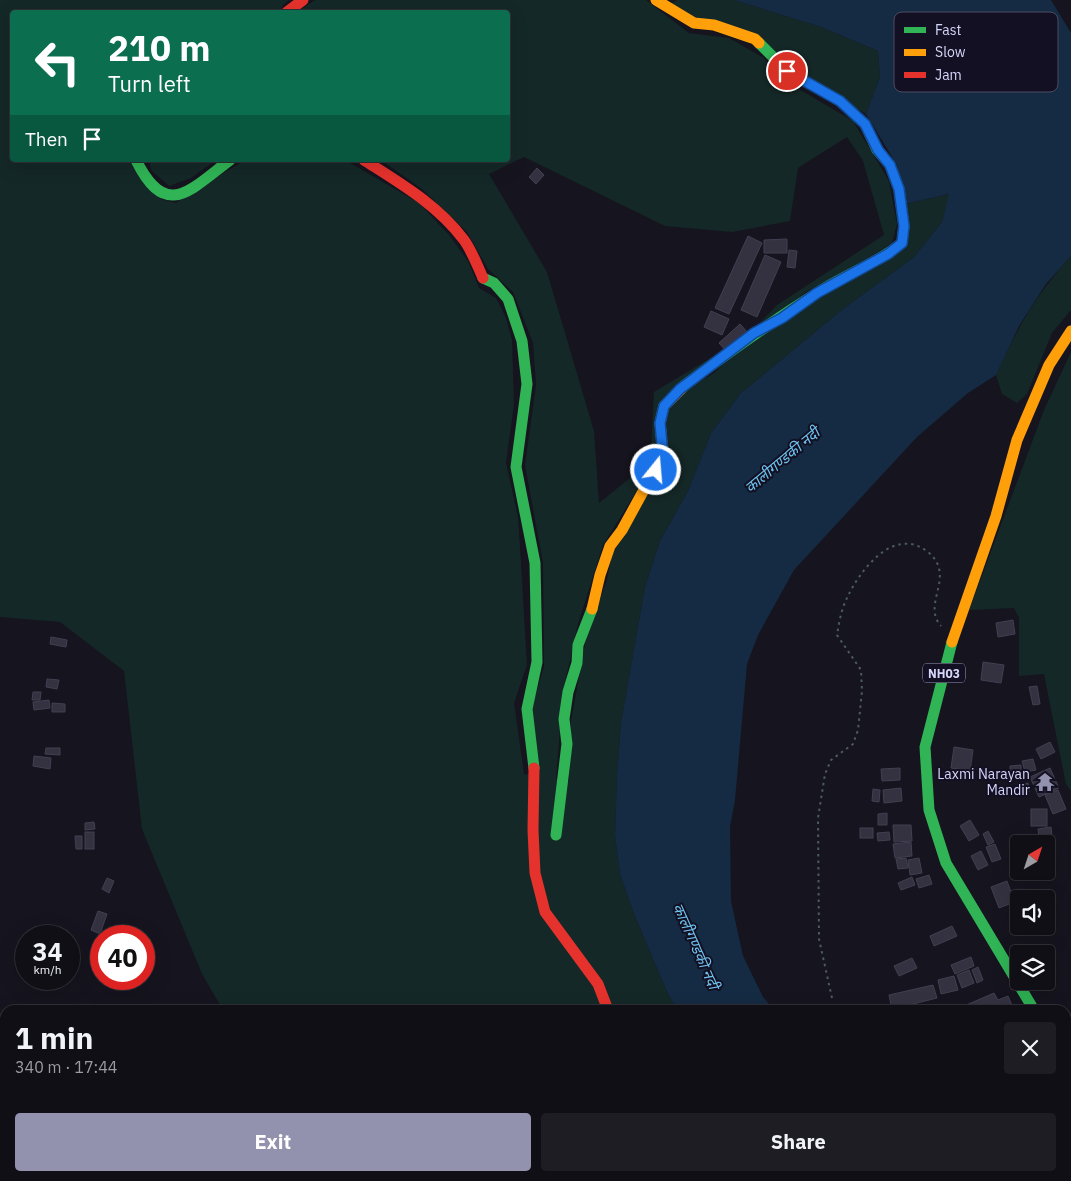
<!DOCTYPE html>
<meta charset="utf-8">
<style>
:root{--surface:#100f16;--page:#1e1d23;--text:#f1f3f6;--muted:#9c9ca1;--line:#302f35;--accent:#9392ae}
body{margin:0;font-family:"IBM Plex Sans","Noto Sans Devanagari",sans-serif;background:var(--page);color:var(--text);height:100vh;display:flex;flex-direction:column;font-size:19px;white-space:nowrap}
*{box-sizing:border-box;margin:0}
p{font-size:16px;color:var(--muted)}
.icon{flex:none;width:28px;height:28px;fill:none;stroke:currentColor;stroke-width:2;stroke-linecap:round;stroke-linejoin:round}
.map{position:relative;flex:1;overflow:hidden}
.details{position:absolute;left:0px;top:1005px;width:1071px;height:176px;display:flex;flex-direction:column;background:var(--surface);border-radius:15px 15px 0 0;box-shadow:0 5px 20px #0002,0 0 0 1px var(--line)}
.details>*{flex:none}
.top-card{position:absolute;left:10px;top:10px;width:500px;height:152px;border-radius:5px;box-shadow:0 5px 20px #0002,0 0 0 1px var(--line);background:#0b6e4f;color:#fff;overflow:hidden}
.needle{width:32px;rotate:39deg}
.fabs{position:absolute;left:1010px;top:835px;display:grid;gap:10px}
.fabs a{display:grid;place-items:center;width:45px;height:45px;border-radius:5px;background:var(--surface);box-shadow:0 5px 20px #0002,0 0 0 1px var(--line);font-size:25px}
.speed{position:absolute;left:15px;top:925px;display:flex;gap:10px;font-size:25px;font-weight:700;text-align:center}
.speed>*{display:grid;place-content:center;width:65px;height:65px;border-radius:50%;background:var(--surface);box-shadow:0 5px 20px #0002,0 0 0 1px var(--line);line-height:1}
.speed small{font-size:12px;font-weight:400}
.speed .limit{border:8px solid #d22;background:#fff;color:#111}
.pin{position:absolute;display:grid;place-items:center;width:42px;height:42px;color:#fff;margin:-21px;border:2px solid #fff;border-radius:50%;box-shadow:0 1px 5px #0007}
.me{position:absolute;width:55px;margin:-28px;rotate:17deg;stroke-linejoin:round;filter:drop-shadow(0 0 4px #0008)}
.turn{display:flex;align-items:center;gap:18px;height:105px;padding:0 15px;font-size:22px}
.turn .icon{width:65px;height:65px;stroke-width:2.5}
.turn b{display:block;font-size:35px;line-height:42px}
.then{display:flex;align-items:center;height:48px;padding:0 15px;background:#0003;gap:10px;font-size:19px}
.round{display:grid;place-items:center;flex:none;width:52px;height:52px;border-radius:5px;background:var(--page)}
.head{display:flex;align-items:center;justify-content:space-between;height:85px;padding:0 15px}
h1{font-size:30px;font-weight:700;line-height:38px}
.primary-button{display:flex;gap:10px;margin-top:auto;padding:10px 15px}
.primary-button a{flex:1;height:58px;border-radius:5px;background:var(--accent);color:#fff;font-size:20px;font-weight:700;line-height:58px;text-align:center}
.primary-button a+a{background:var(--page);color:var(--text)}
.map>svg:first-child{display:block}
</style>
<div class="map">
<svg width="1071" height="1181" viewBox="0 0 1071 1181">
<rect width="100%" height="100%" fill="#16141e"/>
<g fill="#142827" fill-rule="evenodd">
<path d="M0,0h289l-6,5 -3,7h-268v148h119l30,39 15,4 28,-19 42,-24h99l74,43 30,32 19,26 11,27 17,10 10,20 6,22 2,64 -8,59 12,54 3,46 6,102 -13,38 10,71 14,2 -7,-65 13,-45 -1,-103 -18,-98 11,-80 -3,-42 -20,-51 -25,-23 -21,-37 -45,-43 -41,-29h127v-148h-211l18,-12h331l43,33 40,5 35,20 18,21 71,42 36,60 8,43 -5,19 -47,29 -38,19 -146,114 -2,50 -56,90 -25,79 -15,67 -7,88 13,2 2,-60 16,-87 20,-54 5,-26 43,-72 10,-66 16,-23 33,-20 12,-12 43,-31 134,-83 2,-43 45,-10 -8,28 -28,35 -71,52 -103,85 -29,39 -23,58 -28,50 -15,46 -24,136 -4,52 -2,61 5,38 14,40 33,78 10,18h-454l-21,-36 -60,-145 -18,-158 -64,-49 -60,-5zM847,137l16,24 21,74 -107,70 -30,31 -93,56 -3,60 -15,21 -37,30 -5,-72 -47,-159 -58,-98 35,-17 141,69 67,6 58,-11 8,-53z"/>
<path d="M677,0h57l87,27 57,24 2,26 -14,37 -77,-46 -28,-30 -69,-20 -21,-14z"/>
<path d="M149,160h67l-25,18 -22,8 -18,-16z"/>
<path d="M1071,256v54l-19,23 -25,61 -10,9 -15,-9 -6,-19c22,-48 39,-79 75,-119z"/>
<path d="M1071,352v439l-5,-7 -22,-110 -25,2v-58l-5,-10 -45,2 75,-200z"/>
<path d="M302,1176h483l3,5h-485z"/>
</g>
<g fill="#152b43">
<path d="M734,0h317l20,33v223l-25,28 -27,42 -23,49 -28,18 -51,44 -123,133 -36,65 -11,29 -12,136 -5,27 1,74 12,55 20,41 11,13h-97l-10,-18 -33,-78 -14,-40 -5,-38 2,-61 4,-52 24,-136 15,-46 28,-50 23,-58 29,-39 103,-85 71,-52 28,-35 7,-28 -44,10 -8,-39 -31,-51 14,-37 -2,-26 -57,-24z"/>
<path d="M803,1176h169l16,5h-180z"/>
</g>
<g fill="#343240" stroke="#424051">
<path d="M537,168l7,7 -8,9 -7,-7z"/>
<path d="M748,236l14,7 -33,71 -14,-6z"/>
<path d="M787,239v14h-23v-13z"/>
<path d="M789,250l8,1 -2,17 -8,-1z"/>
<path d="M765,255l16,7 -24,55 -16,-7z"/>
<path d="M711,311l18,8 -7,16 -18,-8z"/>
<path d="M740,324l8,9 -21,19 -8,-9z"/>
<path d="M1013,620l2,14 -17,3 -2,-14z"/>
<path d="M51,637l16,3 -1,7 -16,-3z"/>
<path d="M983,662l21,3 -3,18 -20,-3z"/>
<path d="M47,679l12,1 -2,9 -11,-2z"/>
<path d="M1037,686l3,18 -7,1 -4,-18z"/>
<path d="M33,692h8l-1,8h-8z"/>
<path d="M49,700l1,8 -16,2 -1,-8z"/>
<path d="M52,703l13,1v8h-13z"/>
<path d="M1050,742l5,10 -14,7 -5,-10z"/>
<path d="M954,747l19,3 -3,21 -19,-3z"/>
<path d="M46,748h14v7l-15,-1z"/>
<path d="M34,756l17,2 -1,11 -17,-3z"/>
<path d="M1033,759l3,11 -11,2 -3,-11z"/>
<path d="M1021,765v9l-11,1v-9z"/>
<path d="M900,768v12l-18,1 -1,-12z"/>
<path d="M1050,768l9,20 -20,9 -9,-20z"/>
<path d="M1028,783l1,9 -8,1 -1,-8z"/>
<path d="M901,788l1,13 -18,2 -1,-13z"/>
<path d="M873,789l7,1 -1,12 -7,-1z"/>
<path d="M1058,790l8,19 -13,5 -8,-19z"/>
<rect x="1031" y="809" width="16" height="17"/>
<path d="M887,813v12h-9v-11z"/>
<path d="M970,820l9,15 -10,6 -9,-15z"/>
<path d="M94,822l1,7 -10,1v-7z"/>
<path d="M893,825h18l1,16 -18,1z"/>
<path d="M1051,827l1,9 -13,2 -1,-9z"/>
<rect x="860" y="828" width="13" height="10"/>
<path d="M988,831l6,11 -6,3 -5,-11z"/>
<rect x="85" y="832" width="9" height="17"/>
<path d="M889,832l1,8 -12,1 -1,-8z"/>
<path d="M75,836h7v13h-6z"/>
<path d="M911,842l1,14 -17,2 -2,-14z"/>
<path d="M995,844l6,15 -9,3 -6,-15z"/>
<path d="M981,851l7,14 -10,5 -7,-14z"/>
<path d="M906,858l2,10 -10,1 -2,-10z"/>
<path d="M919,858l3,15 -12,2 -2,-15z"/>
<path d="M929,875l3,9 -13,4 -3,-9z"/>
<path d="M912,877l3,8 -14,5 -3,-7z"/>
<path d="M107,878l7,3 -5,12 -7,-4z"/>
<path d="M1007,881l4,11 8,-3 3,10 -23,9 -8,-21z"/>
<path d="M98,911l9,3 -7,20 -9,-4z"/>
<path d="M952,926l5,10 -23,10 -4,-10z"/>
<path d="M971,957l3,9 -19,8 -4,-9z"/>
<path d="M912,958l5,10 -18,8 -5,-10z"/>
<path d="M978,967l5,13 -6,3 -5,-13z"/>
<path d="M969,970l5,13 -12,5 -5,-13z"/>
<path d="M954,976l4,14 -17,4 -3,-14z"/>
<path d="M933,985l4,13 -32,8 1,4h-14l-3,-15z"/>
<path d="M994,993l4,7 10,-4 6,14h-48l-2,-4z"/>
</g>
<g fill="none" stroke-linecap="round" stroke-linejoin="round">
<path stroke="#4c5a63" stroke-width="2" stroke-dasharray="2.5 4" stroke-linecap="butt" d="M832,998l-13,-59 -1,-121 7,-44 6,-14 22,-16 5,-14 4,-39 -1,-21 -24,-35c2,-12 4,-25 10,-37 13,-28 47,-73 81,-46 29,24 -7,52 13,74"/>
<g stroke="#30b455" stroke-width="11">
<path d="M136,160c30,61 54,30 94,0"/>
<path d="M483,278l11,5 14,16 14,42 5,43 -11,83 19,96 2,99 -10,47 7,59"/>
<path d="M685,385c43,-32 86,-63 132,-92 27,-18 59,-29 85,-50l2,-17 -5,-37 -9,-24 -13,-15 -12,-26 -25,-23 -53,-30 -28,-28"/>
<path d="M952,642l-27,105 4,63 17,53 88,147"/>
<path d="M556,835l11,-91 -3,-25 4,-27 9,-29 1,-18 14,-36"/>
<path d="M1066,1049l5,4"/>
<path d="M689,1176l3,5"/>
</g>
<g stroke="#ff9f0a" stroke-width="11">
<path d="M656,0l38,23 20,2 41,14 4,4"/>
<path d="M592,609l8,-34 10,-29 12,-16 41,-75 -3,-32 4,-17 21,-21"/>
<path d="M952,642l44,-126 21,-76 32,-75 22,-34"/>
</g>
<g stroke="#e5322d" stroke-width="11">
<path d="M287,12l16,-12"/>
<path d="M364,160c36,23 74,45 100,80 8,11 13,25 19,38"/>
<path d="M534,768l-1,62 2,43 10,39 53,72 10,26"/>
</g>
</g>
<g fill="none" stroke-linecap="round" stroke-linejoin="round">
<g stroke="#114b97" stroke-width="12">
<path id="route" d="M656,470l7,-15 -3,-32 4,-17 16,-17 74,-56 28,-15 35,-25 71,-39 14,-11 2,-17 -5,-37 -9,-24 -12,-15 -13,-26 -25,-23 -53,-30"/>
</g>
<use href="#route" stroke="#1a73e8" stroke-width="9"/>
</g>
<defs>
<g id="temple-bare" transform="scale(1.5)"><path d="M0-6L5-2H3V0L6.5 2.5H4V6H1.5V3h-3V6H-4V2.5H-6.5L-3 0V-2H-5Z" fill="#9392ae" stroke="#121022" stroke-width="2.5" paint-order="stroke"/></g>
</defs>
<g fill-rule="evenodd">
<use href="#temple-bare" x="1045" y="782"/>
</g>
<g text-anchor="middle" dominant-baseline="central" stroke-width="4" stroke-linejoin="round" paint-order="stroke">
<rect fill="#121022" stroke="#9b9bba" stroke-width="1" x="923" y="663.5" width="42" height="19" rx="4"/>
<g font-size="12" font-weight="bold" fill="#d6d6fb">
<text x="944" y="673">NH03</text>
</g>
<g font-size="14" fill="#d6d6fb" stroke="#121022" text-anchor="end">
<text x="1030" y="774">Laxmi Narayan<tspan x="1030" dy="16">Mandir</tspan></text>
</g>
<g font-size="15" font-style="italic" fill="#6fc2ef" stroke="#121022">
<text transform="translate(782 460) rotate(-40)">कालीगण्डकी नदी</text>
<text transform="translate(696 946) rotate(66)">कालीगण्डकी नदी</text>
</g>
</g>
<rect x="894" y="12" width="164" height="80" rx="8" fill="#121022" stroke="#4d4b63" stroke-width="1"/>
<rect x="904" y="27" width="22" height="6" fill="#30b455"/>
<rect x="904" y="49" width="22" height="7" fill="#ff9f0a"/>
<rect x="904" y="72" width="22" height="6" fill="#e5322d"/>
<g font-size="14" fill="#d6d6fb">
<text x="935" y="35">Fast</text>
<text x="935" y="57">Slow</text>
<text x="935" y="80">Jam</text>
</g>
</svg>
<div class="fabs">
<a><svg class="needle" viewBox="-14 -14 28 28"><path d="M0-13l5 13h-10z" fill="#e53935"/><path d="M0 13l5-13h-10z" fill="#9c9ca1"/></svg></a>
<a><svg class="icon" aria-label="sound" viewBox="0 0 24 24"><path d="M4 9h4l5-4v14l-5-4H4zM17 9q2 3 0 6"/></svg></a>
<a><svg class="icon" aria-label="layers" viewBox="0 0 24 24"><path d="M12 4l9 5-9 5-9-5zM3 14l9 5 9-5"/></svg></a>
</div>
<div class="speed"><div>34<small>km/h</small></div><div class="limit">40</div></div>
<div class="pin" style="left:787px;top:71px;background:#d93025"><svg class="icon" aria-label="arrive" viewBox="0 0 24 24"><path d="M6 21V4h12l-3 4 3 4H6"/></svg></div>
<svg class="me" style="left:656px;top:470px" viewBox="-20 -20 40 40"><circle r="17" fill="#1a73e8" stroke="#fff" stroke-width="3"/><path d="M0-11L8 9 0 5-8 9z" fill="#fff"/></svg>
<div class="top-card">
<div class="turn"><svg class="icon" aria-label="left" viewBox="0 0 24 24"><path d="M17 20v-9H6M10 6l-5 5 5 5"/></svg><div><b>210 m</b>Turn left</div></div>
<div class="then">Then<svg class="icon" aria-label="arrive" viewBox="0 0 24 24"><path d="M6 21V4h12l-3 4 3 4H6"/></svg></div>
</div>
<section class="details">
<div class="head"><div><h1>1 min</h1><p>340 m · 17:44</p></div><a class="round"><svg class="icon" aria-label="close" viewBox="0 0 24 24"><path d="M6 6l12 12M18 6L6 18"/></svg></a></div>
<div class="primary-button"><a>Exit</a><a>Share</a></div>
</section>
</div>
